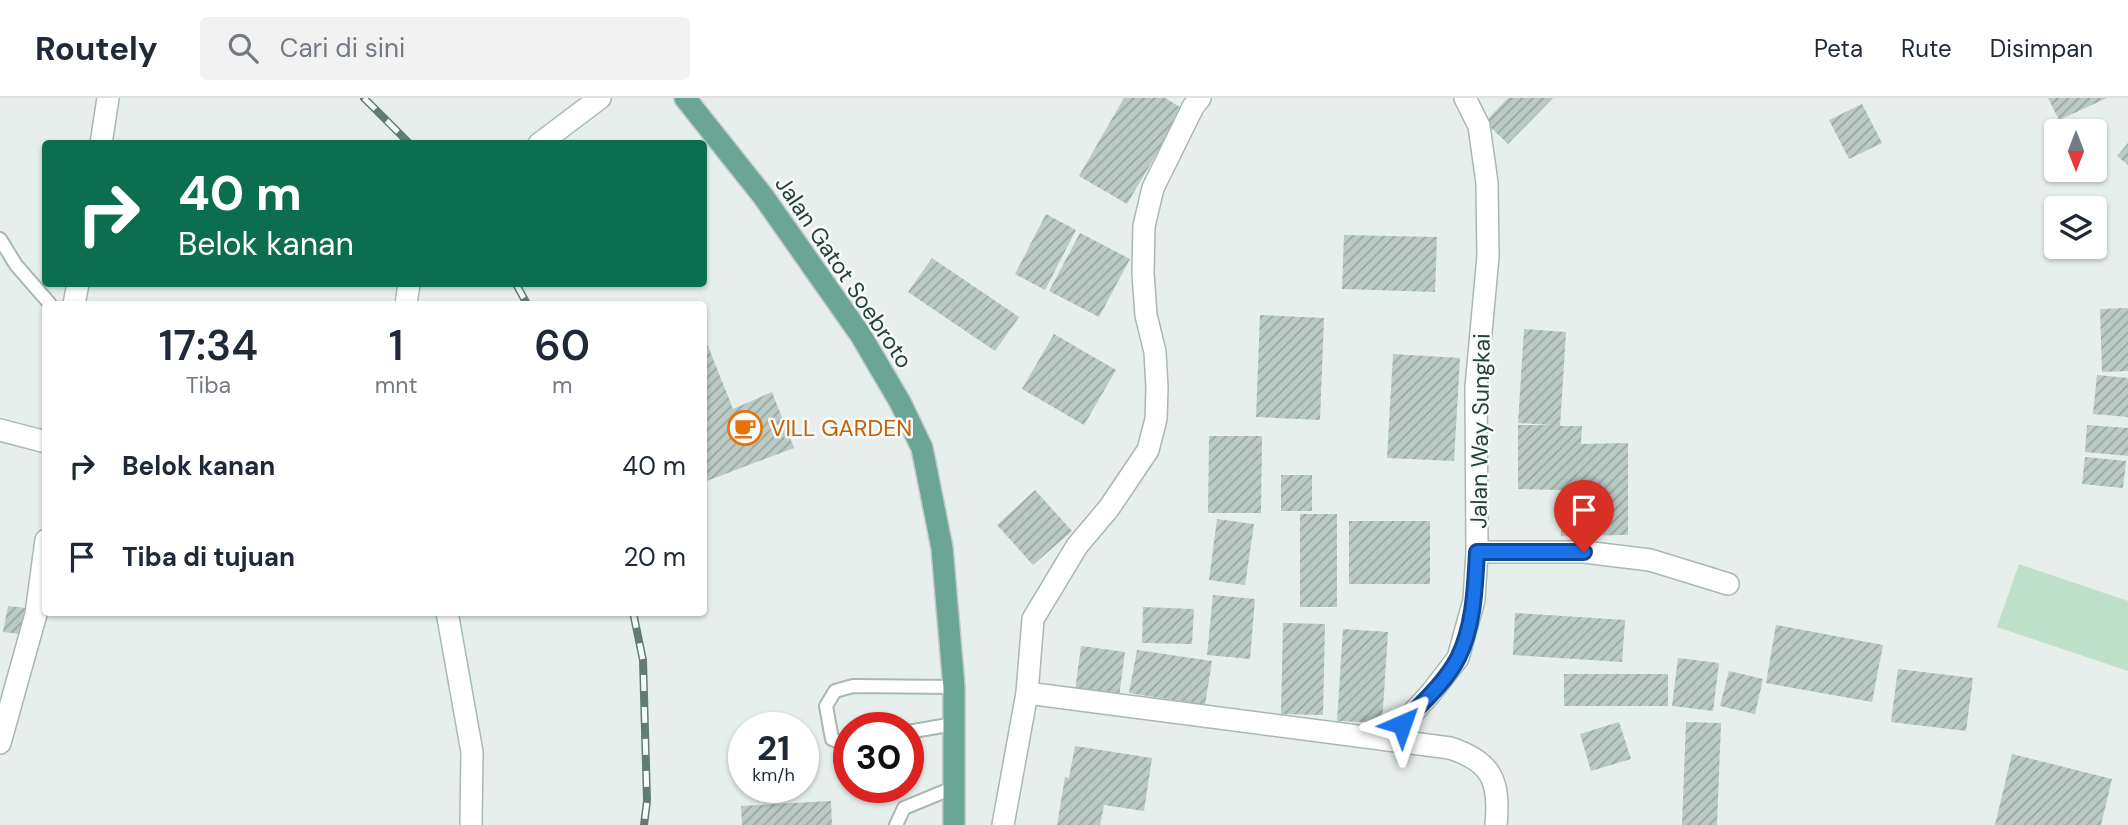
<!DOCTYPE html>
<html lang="id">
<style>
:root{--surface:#fff;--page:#f2f2f3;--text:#1f2937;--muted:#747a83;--line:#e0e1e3}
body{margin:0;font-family:"DM Sans",sans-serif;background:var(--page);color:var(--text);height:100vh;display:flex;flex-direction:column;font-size:26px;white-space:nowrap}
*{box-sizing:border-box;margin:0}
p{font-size:23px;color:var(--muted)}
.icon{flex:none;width:38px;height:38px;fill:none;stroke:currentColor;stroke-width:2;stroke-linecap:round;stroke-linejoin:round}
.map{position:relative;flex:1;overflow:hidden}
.panel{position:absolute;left:42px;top:203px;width:665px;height:315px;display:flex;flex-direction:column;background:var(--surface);border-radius:7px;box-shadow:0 2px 5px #0004}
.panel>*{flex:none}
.top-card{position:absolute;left:42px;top:42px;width:665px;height:147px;border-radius:7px;box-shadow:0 2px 5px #0004;background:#0b6e4f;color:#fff;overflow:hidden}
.needle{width:46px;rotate:180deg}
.controls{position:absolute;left:2044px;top:21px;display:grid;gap:14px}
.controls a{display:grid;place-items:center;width:63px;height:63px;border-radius:7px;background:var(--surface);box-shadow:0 2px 5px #0004;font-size:35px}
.speed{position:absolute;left:728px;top:614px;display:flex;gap:14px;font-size:35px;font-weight:700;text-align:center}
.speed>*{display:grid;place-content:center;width:91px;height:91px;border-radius:50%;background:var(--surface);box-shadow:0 2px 5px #0004;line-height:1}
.speed small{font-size:18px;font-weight:400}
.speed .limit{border:10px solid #d22;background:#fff;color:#111}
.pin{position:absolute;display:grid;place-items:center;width:60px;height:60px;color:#fff;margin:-72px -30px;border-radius:50% 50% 50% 0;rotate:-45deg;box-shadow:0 0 7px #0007}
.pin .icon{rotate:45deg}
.me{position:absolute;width:77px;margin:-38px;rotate:43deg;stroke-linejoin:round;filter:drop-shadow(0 0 5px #0008)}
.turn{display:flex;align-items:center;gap:24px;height:147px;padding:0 21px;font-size:32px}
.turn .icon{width:91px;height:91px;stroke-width:2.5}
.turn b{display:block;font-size:49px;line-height:60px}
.eta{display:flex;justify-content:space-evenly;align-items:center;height:119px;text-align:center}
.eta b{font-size:42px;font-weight:600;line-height:49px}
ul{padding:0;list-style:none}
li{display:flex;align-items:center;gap:21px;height:91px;padding:0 21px}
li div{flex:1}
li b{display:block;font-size:26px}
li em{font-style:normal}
header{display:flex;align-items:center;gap:42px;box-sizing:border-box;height:98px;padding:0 35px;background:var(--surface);border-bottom:2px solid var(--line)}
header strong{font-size:33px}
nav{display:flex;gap:38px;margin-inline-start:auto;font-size:24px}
.search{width:490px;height:63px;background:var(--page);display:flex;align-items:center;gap:18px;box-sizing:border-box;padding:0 24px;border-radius:7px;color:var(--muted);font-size:26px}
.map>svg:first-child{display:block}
</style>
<header>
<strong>Routely</strong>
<div class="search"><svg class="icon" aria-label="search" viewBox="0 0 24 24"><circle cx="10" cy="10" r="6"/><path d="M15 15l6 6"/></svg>Cari di sini</div>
<nav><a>Peta</a><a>Rute</a><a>Disimpan</a></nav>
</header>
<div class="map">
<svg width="2128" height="727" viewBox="0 0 2128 727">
<defs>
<pattern id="building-hatch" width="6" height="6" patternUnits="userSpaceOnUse" patternTransform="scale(1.75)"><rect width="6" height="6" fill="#bbcac4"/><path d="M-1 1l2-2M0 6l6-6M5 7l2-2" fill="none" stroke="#98a6a0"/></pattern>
</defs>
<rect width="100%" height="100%" fill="#e6efeb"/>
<path fill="#bfe0c8" d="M2019,466l109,37v70l-131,-44z"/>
<g fill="url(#building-hatch)">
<path d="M1124,0h41l18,11 -56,95 -48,-28z"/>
<path d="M1508,0h45l-45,46 -23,-22z"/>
<path d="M2048,0h59l-48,22z"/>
<path d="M1862,6l20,39 -33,16 -20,-39z"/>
<path d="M2128,45v22l-11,-9z"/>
<path d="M1046,116l30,16 -31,60 -30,-16z"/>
<path d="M1080,135l50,26 -31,58 -50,-26z"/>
<path d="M1344,137l93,2 -2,55 -93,-3z"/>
<path d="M932,160l87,59 -24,34 -87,-59z"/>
<path d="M2128,210v63l-26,1 -2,-63z"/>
<path d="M1260,217l64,3 -4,102 -64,-3z"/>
<path d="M1524,231l42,3 -6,94h22l-1,18 47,-1v92l-67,1v-46l-43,-1v-64h34l-34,-2z"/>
<path d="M1054,236l62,36 -32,55 -62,-36z"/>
<path d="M704,238l29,73 39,-17 22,56 -90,34z"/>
<path d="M1393,256l67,4 -6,103 -67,-3z"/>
<path d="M2097,277l31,3v39l-35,-3z"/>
<path d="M2087,327l41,3v28l-43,-4z"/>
<path d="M1209,338h53l-1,77h-53z"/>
<path d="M2085,359l41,4 -3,27 -41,-4z"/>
<rect x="1281" y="377" width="31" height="36"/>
<path d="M1035,392l37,41 -39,34 -36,-40z"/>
<rect x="1300" y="416" width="37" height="93"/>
<path d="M1217,421l37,5 -9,61 -36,-5z"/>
<rect x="1349" y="423" width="81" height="63"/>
<path d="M1213,497l42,4 -5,60 -43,-4z"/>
<path d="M8,508l17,2 -5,26 -17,-2z"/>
<path d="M1143,509l51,2 -2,35 -50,-1z"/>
<path d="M1515,515l110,7 -3,42 -109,-7z"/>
<path d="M1283,525l42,1 -2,91 -42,-1z"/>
<path d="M1776,527l107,20 -11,57 -106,-19z"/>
<path d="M1343,531l45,3 -6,91 -45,-2z"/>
<path d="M1081,548l44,6 -6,45 -44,-6z"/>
<path d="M1137,552l75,11 -7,44 -76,-12z"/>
<path d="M1678,560l41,5 -6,48 -41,-5z"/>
<path d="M1898,571l75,9 -7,53 -75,-9z"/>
<path d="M1729,573l34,8 -8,35 -35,-8z"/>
<rect x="1564" y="576" width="104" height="32"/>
<path d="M1619,624l12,37 -40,12 -11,-37z"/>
<path d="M1686,624l35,1 -4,102h-35z"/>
<path d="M1075,648l77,12 -8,53 -40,-6 -4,20h-43l8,-48 4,1z"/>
<path d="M2012,656l100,25 -11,46h-106z"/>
<path d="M831,703l1,24h-90l-1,-19z"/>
</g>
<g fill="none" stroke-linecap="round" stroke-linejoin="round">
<g stroke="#a8b8b2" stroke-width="16">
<g id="lane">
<path d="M0,141l16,26 34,39"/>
<path d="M908,634l46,-8"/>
<path d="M849,645l-5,1 -12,-5 -6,-33 9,-15 18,-5 101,1"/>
<path d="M896,727l8,-17 51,-21"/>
</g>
</g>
<g stroke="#a8b8b2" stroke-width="24">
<g id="street">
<path d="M101,46l7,-46"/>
<path d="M74,206l4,-20"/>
<path d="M0,332l46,12"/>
<path d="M1477,454h107l66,8 78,24"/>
<path d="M1027,595l423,55c43,14 50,34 46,77"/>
<path d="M1388,642l43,-47 27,-35 16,-58 3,-48 -1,-165 12,-131 -1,-73 -8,-57 -14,-28"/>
<path d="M0,645l36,-129 10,-74"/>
<path d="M1003,727l24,-132 6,-74 44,-73 32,-38 39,-58 8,-31 1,-31 -2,-36 -9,-37 -3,-42 1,-47 9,-38 40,-81 7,-9"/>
</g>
</g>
<g stroke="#a4bbb3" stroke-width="24">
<g id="secondary">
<path d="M539,46l61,-46"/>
<path d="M406,206l3,-20"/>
<path d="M447,514l25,140 -1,73"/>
</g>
</g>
<g stroke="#c2cac8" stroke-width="24">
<path id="primary" d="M685,0l78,98 97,138 40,68 22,46 20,100 12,139v138"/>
</g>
<use href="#lane" stroke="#fff" stroke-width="12"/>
<use href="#street" stroke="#fff" stroke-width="21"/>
<use href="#secondary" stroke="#fff" stroke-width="21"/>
<use href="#primary" stroke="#6aa596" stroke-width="21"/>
<g stroke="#5f7d75" stroke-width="8">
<g id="rail">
<path d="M364,0l46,46"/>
<path d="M516,186l11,20"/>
<path d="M633,514l10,48 4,141 -3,24"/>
</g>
</g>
<use href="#rail" stroke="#f7fbf9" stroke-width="5" stroke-dasharray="16" stroke-linecap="butt"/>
</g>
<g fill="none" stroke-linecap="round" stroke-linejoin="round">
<g stroke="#114b97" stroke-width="18">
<path id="route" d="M1402,626c19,-20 43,-41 56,-66 16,-32 17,-71 19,-106h107"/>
</g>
<use href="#route" stroke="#1a73e8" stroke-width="12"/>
</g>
<defs>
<g id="cafe-ring" transform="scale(1.75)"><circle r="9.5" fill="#f7fbf9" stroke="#e8710a" stroke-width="1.5"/><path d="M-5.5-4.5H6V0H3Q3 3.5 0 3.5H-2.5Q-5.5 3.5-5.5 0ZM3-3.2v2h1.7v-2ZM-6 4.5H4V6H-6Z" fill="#e8710a"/></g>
</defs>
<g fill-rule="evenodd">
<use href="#cafe-ring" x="745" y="330"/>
</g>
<g text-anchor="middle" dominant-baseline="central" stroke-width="5" stroke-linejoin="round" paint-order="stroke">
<g font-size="23" fill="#24423a" stroke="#f7fbf9">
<text transform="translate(844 174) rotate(56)">Jalan Gatot Soebroto</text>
<text transform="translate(1480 333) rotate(-89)">Jalan Way Sungkai</text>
</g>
<g font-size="23" fill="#c56008" stroke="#f7fbf9" text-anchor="start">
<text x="770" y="330">VILL GARDEN</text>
</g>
</g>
</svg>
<div class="controls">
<a><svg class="needle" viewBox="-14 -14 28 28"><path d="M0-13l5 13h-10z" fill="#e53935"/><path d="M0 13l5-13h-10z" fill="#747a83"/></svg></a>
<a><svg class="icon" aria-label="layers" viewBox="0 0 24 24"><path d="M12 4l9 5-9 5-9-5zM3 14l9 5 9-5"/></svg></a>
</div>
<div class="speed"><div>21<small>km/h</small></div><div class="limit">30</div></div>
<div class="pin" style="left:1584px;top:454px;background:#d93025"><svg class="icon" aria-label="arrive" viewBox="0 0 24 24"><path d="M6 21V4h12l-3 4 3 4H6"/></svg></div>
<svg class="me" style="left:1402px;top:626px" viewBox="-20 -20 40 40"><path d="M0-17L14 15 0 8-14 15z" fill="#1a73e8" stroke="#fff" stroke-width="4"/></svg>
<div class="top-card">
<div class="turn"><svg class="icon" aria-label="right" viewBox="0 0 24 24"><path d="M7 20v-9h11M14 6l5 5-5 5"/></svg><div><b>40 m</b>Belok kanan</div></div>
</div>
<section class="panel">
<div class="eta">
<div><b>17:34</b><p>Tiba</p></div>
<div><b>1</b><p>mnt</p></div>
<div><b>60</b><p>m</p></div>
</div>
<ul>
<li><svg class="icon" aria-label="right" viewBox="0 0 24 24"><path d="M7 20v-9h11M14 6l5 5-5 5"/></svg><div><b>Belok kanan</b></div><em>40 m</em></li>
<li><svg class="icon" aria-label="arrive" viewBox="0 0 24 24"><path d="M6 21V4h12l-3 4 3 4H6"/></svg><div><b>Tiba di tujuan</b></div><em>20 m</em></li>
</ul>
</section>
</div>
